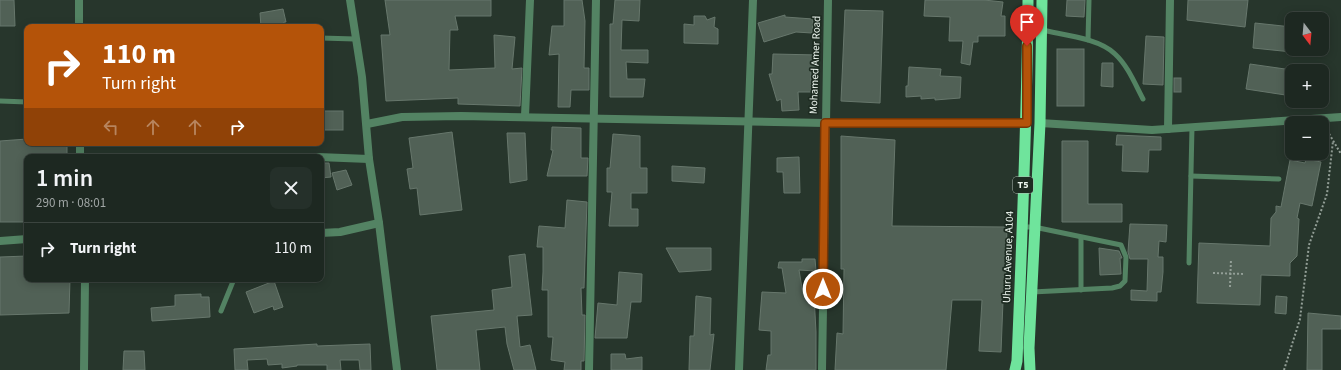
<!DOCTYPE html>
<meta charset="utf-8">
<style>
:root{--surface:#1d2821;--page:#25302a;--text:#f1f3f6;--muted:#a0a6a5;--line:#3b443f}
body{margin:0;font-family:"Source Sans 3",sans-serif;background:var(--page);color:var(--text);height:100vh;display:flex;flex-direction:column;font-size:15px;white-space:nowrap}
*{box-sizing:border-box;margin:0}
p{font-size:13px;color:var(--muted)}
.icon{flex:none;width:22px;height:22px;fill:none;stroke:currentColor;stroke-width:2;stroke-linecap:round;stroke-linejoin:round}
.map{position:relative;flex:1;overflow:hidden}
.side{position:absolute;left:24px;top:154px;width:300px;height:128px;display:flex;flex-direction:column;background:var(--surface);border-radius:8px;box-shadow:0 2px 10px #0003,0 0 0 1px var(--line)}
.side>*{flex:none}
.hud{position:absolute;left:24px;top:24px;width:300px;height:122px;border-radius:8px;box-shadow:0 2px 10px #0003,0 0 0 1px var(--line);background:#b45309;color:#fff;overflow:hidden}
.needle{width:26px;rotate:164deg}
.controls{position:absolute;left:1285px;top:12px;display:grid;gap:8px}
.controls a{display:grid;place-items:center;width:44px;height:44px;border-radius:8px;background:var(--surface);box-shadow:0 2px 10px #0003,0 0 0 1px var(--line);font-size:20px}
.pin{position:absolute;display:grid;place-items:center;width:34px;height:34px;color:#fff;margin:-41px -17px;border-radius:50% 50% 50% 0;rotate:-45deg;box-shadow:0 0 4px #0007}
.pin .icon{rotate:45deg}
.me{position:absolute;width:44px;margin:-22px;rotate:0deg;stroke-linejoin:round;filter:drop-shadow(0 0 3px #0008)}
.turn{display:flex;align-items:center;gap:14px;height:84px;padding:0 12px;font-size:18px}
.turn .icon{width:52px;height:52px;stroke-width:2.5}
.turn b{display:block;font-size:28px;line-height:34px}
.lanes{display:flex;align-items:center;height:38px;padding:0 12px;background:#0003;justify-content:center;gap:20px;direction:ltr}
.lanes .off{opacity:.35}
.round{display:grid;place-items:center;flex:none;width:42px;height:42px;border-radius:8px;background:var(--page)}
.summary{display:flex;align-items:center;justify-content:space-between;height:68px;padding:0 12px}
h1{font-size:24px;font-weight:600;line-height:30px}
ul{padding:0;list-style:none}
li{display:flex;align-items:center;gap:12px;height:52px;padding:0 12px;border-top:1px solid var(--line)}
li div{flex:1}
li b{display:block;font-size:15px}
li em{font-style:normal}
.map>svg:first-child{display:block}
</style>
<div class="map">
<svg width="1341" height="370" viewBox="0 0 1341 370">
<rect width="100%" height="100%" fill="#27362c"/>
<g fill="#516156" stroke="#67776c">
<path d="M0,0h14l1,26h-15z"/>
<path d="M385,0h106v16h-36l3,14h-8l-1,40 46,-2 -1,-33 21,2 -3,32 10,-1 -2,38 -62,-2v-6l-72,3 -5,-66h9z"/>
<path d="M564,0h18l3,21 -1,47h5v22h-18l-1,17h-12l1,-53 -10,1 3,-29h12z"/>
<path d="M615,0h25l-1,21 -17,-1 -1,30h27v13l-22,-1 1,17h18l-2,18h-33v-73h3z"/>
<path d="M925,0h59l19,2 -2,14h4v20h-27v6h-5l-3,23 -9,-2 2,-22h-14l1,-24 -26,-1z"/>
<path d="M1067,0h18l-1,17 -18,-1z"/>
<path d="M1188,0h60l-3,27 -58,-7z"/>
<path d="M283,9l3,13h-2v5h-23l-1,-14z"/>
<path d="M845,10l38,1 -3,92 -39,-2z"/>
<path d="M785,15v2l28,2 -1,14 -16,-1 -32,10 -6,-19z"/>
<path d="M694,16h11l2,4 8,-3 -1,10 4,2v15l-34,-1v-19l10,1z"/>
<path d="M1255,23l37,4v25l-39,-4z"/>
<path d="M1146,36l18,1 -1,48 -20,-1z"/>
<rect x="1057" y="49" width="27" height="57"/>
<path d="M773,54l45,1 -1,17h-6v20h-13l1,18 -17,1 -1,-12 -4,2 -8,-27h3z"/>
<path d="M1102,63h11v24l-12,-1z"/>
<path d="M1250,64l42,6v26l-46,-7z"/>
<path d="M909,67l32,2 -1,7 21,1 -1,21 -25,2v-2l-14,1v-3l-15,1v-11h2z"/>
<rect x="1174" y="78" width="7" height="14"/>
<rect x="321" y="111" width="22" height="19"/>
<path d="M552,127l29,1v30h7l-1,18h-40l6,-26h-2z"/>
<path d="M452,132l10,78 -42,5 -3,-27 -7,1 -3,-20 6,-1 -4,-30z"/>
<path d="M507,133h18l2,47 -17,3z"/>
<path d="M613,134l27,2v32h7v25h-16v16h7v17h-29l3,-34h-5v-24h3z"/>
<path d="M1117,135l44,2v13h-12l-1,22 -26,-1 1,-26h-7z"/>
<path d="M841,136l54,4 -3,86 115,1 -2,74h-2l-2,51 -22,-1 3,-51h-30l-6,70h-111l2,-37 6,1 1,-65h-3z"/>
<path d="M27,139v4h40v14h-40v65h-27v-81z"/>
<path d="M1062,141h26v63h34v18h-60z"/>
<path d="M799,157l1,36h-16l-1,-21h-6v-14z"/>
<path d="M1306,159l15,3 -9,44 -12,-3 -3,15 2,1 -2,37 -7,7v13l-29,-1 -1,30 -63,-2 2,-60 71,3 1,-28 5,-6v-6l5,1 9,-47 15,3z"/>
<path d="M321,163h8l2,14 -10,1z"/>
<path d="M672,166l33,2 -1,15 -32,-2z"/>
<path d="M346,170l6,15 -15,5 -5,-17z"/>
<path d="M567,200l20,2 -3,86h-3l1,27h3l-1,46h-3v9h-17l1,-8 -14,-2 2,-23h-5v-47h-6l1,-18v-25h-6l2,-21 26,2z"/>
<path d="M1130,224l37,1 -1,17 -7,-1 -1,16h5v15l-2,20h-4v9l-26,-1v-10l16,1 1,-32h-18l-2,-7z"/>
<path d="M666,248h45v22l-32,2z"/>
<path d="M1099,248l20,3 3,7h-2l1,16 -21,1z"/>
<path d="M525,254l7,61 -15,1 3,31 10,-2 6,25h-22l-7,-26 -2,-17 -29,3 4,40h-43l-6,-54 63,-6 -2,-20 20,-3 -3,-31z"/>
<path d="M27,256v23h43l-1,34 -69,2v-58z"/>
<path d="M802,259h13l1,12 -17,-1 4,24 11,1 2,37v38h-50l2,-15h3v-24l-12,-1 3,-38 24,1 -4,-25h-4l1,-6h23z"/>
<path d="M619,272l23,2 -1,28h-10l-4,36h-32l3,-35 19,2z"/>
<path d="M274,281l9,26 -9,3 -1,-4 -19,7 -8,-21z"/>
<path d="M201,294v3h8l1,20 -58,4 -1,-13 24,-2v-11z"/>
<path d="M696,296l15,2 -1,37 4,-1 -4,36h-21l1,-34h4z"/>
<path d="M1276,296l11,1 -1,17 -11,-1z"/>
<path d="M1308,313l33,3v13h-19v41h-15z"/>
<path d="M317,344v2l53,-2 1,26h-11l-1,-10h-19l1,10h-14v-5h-30v1l-15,2v-4l-14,1 -1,-6 -20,1 1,10h-13l-1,-21z"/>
<path d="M124,351h20l1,19h-22z"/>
<path d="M611,354h14l1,5 16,-2v13h-31z"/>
</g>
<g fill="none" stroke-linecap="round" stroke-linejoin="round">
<g stroke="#939f97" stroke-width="2" stroke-dasharray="2 2" stroke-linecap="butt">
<path d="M1325,127l16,27"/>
<path d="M1213,273l32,1"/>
<path d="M1230,287l1,-28"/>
<path d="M1284,370l16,-51 9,-74 18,-51 6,-53"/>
</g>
<g stroke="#538363" stroke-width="5">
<path d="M1042,30c21,5 57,8 73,24 13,12 20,30 28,45"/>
<path d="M321,38l34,1"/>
<path d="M1088,40l1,-40"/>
<path d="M0,101l27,1"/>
<path d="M1191,176l88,3"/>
<path d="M1022,227h12l87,18 5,12 -1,24 -5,5 -8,2 -80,4"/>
<path d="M1189,263l3,-136"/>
<path d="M1081,290v-52"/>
<path d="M221,311l13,-32"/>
</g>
<g stroke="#538363" stroke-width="8">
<path d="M79,0v27"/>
<path d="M350,0l12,77 7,82 10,64 18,147"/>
<path d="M525,116l5,-116"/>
<path d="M1040,123l112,7 189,-13"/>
<path d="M367,124l35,-7 59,-1 364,7h202"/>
<path d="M1168,129l2,-129"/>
<path d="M80,157v-14"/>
<path d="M318,157l51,2"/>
<path d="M321,233l19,-1 39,-9"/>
<path d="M0,241l27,-2"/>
<path d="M84,370l1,-91"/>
<path d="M589,370l7,-370"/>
<path d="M739,370l14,-370"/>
<path d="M822,370l6,-370"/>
</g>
<g stroke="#6fe49c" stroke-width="11">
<path d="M1015,370l2,-9c5,-120 10,-241 11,-361"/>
<path d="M1030,370l-1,-22 11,-225 2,-123"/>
</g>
</g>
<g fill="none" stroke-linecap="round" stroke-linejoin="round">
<g stroke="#753606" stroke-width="10">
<path id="route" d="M823,289l2,-166h202v-77"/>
</g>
<use href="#route" stroke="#b45309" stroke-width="7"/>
</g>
<g text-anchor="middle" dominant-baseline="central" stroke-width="3.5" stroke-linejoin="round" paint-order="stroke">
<rect fill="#1e2c22" stroke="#afb9b2" stroke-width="1" x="1013" y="177" width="20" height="16" rx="3"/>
<g font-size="10" font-weight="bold" fill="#edf6ef">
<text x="1023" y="185">T5</text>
</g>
<g font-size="11" fill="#edf6ef" stroke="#1e2c22">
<text transform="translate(815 65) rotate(-88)">Mohamed Amer Road</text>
<text transform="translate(1008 257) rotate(-88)">Uhuru Avenue, A104</text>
</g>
</g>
</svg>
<div class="controls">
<a><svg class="needle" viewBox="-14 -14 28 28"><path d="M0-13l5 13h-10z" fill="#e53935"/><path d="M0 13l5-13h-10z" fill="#a0a6a5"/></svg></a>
<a>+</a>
<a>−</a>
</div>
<div class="pin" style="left:1027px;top:46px;background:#d93025"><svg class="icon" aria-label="arrive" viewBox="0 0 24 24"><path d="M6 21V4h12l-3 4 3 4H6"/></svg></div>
<svg class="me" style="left:823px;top:289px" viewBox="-20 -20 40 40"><circle r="17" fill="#b45309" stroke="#fff" stroke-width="3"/><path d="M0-11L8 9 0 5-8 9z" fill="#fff"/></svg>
<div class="hud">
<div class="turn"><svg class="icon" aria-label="right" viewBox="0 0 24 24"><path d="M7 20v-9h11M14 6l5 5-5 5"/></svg><div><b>110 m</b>Turn right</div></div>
<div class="lanes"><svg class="icon off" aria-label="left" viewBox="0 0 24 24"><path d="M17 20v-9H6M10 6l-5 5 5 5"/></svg><svg class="icon off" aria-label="ahead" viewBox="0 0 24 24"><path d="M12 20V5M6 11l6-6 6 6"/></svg><svg class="icon off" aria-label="ahead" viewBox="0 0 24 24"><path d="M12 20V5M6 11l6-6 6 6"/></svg><svg class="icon" aria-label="right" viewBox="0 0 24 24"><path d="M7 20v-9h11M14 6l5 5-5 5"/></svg></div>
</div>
<section class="side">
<div class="summary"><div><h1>1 min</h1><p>290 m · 08:01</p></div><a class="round"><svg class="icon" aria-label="close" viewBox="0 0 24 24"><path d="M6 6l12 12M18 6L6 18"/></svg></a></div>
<ul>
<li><svg class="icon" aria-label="right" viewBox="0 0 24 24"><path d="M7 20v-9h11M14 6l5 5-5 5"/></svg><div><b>Turn right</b></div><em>110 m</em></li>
</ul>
</section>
</div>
